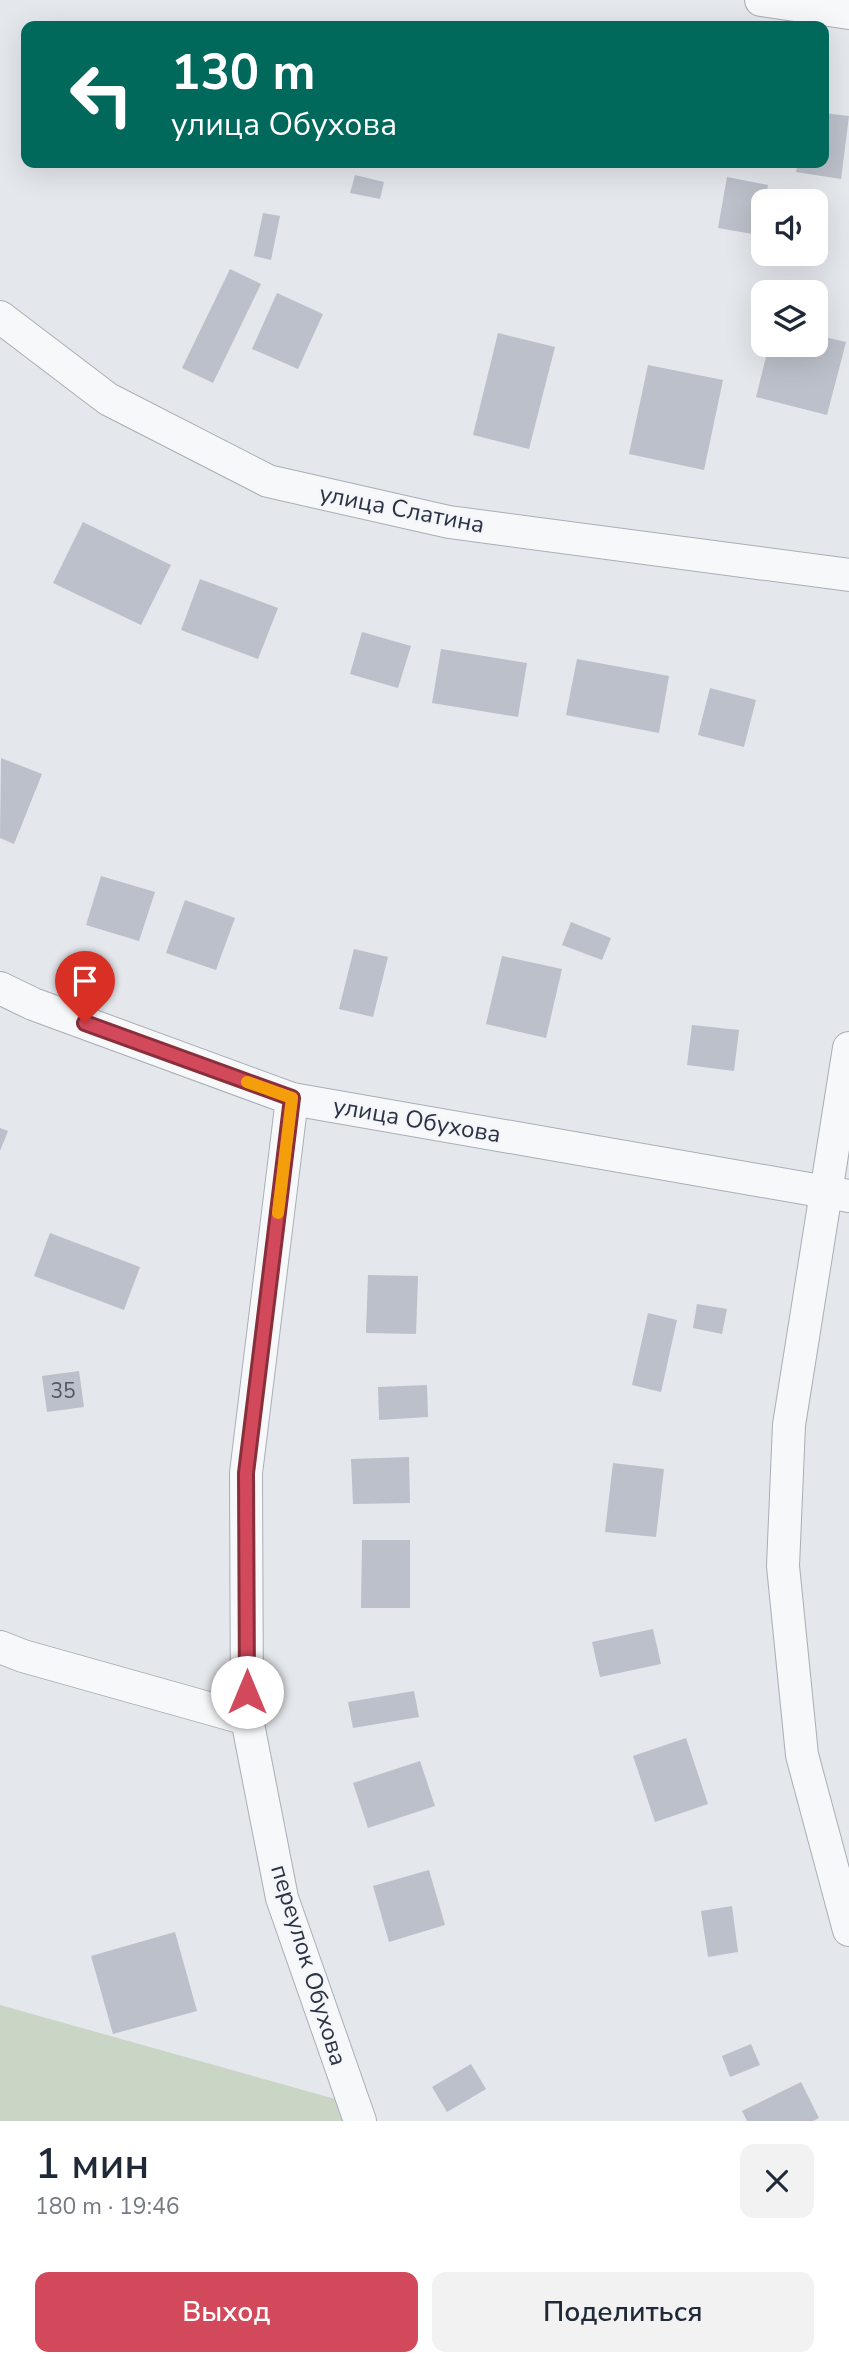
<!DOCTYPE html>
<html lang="ru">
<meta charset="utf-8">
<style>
:root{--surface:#fff;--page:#f2f2f3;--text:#1f2937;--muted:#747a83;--accent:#d1495b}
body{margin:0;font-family:"Nunito Sans",sans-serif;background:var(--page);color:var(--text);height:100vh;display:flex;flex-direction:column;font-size:26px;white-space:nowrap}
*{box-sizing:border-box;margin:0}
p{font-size:23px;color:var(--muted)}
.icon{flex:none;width:38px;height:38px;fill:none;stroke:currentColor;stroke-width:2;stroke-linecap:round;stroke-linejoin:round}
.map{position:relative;height:2121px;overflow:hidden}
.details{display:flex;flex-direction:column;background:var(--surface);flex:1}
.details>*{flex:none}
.top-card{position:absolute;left:21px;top:21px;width:808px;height:147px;border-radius:14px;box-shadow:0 7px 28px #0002;background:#00695c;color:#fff;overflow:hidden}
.fabs{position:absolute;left:751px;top:189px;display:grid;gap:14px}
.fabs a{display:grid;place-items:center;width:77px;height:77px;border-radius:14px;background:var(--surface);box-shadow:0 7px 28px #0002;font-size:35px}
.pin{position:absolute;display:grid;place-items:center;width:60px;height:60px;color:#fff;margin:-72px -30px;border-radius:50% 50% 50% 0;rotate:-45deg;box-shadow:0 0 7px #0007}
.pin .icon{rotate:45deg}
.me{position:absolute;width:77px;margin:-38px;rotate:0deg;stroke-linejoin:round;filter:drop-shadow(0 0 5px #0008)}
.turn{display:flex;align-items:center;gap:24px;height:147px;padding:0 35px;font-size:32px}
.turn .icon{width:91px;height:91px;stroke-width:2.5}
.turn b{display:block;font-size:49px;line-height:60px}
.round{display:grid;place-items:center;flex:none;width:74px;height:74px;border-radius:14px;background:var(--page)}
.overview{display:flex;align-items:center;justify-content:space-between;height:119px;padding:0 35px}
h1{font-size:42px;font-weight:600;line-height:52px}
.button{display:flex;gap:14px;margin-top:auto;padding:14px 35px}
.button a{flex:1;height:80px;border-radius:14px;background:var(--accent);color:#fff;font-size:28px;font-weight:600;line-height:80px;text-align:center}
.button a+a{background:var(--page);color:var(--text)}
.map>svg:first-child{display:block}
</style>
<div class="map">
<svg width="849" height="2121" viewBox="0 0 849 2121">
<rect width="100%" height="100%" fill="#e4e7ec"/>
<path fill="#c9d6c5" d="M0,2005l353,99v17h-353z"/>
<g fill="#bbc0ca">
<path d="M824,113l25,3 -8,63 -45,-7 2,-9h26z"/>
<path d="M355,175l29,7 -4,17 -30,-6z"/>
<path d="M727,177l41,8 -3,16h-2l-4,34 -41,-7z"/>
<path d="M263,213l17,3 -9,44 -17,-4z"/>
<path d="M230,269l31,15 -48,99 -31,-15z"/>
<path d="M277,293l46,21 -25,55 -46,-20z"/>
<path d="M498,333l57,14 -26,102 -56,-14z"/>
<path d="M816,335l30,7 -19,73 -71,-18 13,-52h47z"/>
<path d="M648,365l75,15 -19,90 -75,-16z"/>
<path d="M83,522l88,43 -30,60 -88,-42z"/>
<path d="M200,579l78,29 -20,51 -77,-29z"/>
<path d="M362,632l49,14 -13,42 -48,-14z"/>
<path d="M441,649l86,14 -9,54 -86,-14z"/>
<path d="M577,659l92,17 -10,57 -93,-18z"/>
<path d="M710,688l46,12 -12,47 -46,-12z"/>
<path d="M1,758l41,16 -28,70 -14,-6z"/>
<path d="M101,876l54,16 -16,49 -53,-16z"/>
<path d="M185,900l50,18 -19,52 -50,-17z"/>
<path d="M571,922l40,16 -9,22 -40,-15z"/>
<path d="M354,949l34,8 -15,60 -34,-8z"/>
<path d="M502,956l60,13 -16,69 -60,-14z"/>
<path d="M692,1025l47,5 -5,41 -47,-6z"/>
<path d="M0,1128l8,3 -8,20z"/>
<path d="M50,1233l90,34 -16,43 -90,-34z"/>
<path d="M368,1275l50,1 -2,58 -50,-1z"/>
<path d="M697,1304l30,5 -5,25 -29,-6z"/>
<path d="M648,1313l29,7 -16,72 -29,-7z"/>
<path d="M79,1371l5,36 -37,5 -5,-36z"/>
<path d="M427,1385l1,32 -49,3 -1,-33z"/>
<path d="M409,1457l1,46 -57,1 -2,-45z"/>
<path d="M613,1463l51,6 -8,68 -51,-5z"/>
<path d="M362,1540h48v68h-49z"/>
<path d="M653,1629l8,35 -61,13 -8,-35z"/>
<path d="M414,1691l5,26 -66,11 -5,-26z"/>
<path d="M686,1738l22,66 -53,18 -22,-66z"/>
<path d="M420,1761l15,45 -67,22 -15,-45z"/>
<path d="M429,1870l16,55 -56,17 -16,-56z"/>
<path d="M732,1906l6,46 -30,5 -7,-46z"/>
<path d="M175,1932l22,79 -84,23 -22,-78z"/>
<path d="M751,2044l9,21 -30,12 -8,-21z"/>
<path d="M471,2064l15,25 -39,23 -15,-25z"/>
<path d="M801,2082l18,36 -6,3h-66l-5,-10z"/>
</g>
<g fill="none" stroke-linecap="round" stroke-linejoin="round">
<g stroke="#a9aeb7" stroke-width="34">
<g id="minor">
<path d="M761,0l88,13"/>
<path d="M0,317l108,82 160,82 181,41 400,53"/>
<path d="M0,988l33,16 259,95 557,97"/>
<path d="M849,1048l-60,377 -6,141 19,189 47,175"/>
<path d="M292,1099l-46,374 1,246 35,179 78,223"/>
<path d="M0,1647l23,9 224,63"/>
</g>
</g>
<use href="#minor" stroke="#f7f8fa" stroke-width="32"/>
</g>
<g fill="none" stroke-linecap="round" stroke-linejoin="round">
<g stroke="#882f3b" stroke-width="18">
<path id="route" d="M85,1023l207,75 -46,375 1,219"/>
</g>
<use href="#route" stroke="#d1495b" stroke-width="12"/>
<path stroke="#f59e0b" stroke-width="12" d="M247,1082l45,16 -14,115"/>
</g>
<g text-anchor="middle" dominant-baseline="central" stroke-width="5" stroke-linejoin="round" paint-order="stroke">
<g font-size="21" fill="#4f5766">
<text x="63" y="1391">35</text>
</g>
<g font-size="24" fill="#2b3445" stroke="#f4f6f9">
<text transform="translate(402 509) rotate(11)">улица Слатина</text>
<text transform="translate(417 1120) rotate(10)">улица Обухова</text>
<text transform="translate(309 1965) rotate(73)">переулок Обухова</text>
</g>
</g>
</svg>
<div class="fabs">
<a><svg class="icon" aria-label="sound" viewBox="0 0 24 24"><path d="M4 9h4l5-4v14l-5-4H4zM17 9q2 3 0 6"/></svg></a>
<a><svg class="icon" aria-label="layers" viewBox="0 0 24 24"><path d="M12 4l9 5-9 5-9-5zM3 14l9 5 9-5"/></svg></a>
</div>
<div class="pin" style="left:85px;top:1023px;background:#d93025"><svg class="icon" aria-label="arrive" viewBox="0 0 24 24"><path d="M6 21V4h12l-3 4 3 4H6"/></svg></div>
<svg class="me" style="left:247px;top:1692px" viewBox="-20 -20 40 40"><circle r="19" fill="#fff"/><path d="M0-13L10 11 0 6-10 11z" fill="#d1495b"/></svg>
<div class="top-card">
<div class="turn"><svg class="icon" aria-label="left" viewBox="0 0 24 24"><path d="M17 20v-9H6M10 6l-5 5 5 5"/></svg><div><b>130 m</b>улица Обухова</div></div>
</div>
</div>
<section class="details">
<div class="overview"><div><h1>1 мин</h1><p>180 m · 19:46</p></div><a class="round"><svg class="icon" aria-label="close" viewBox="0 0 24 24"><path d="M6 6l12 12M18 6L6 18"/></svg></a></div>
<div class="button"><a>Выход</a><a>Поделиться</a></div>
</section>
